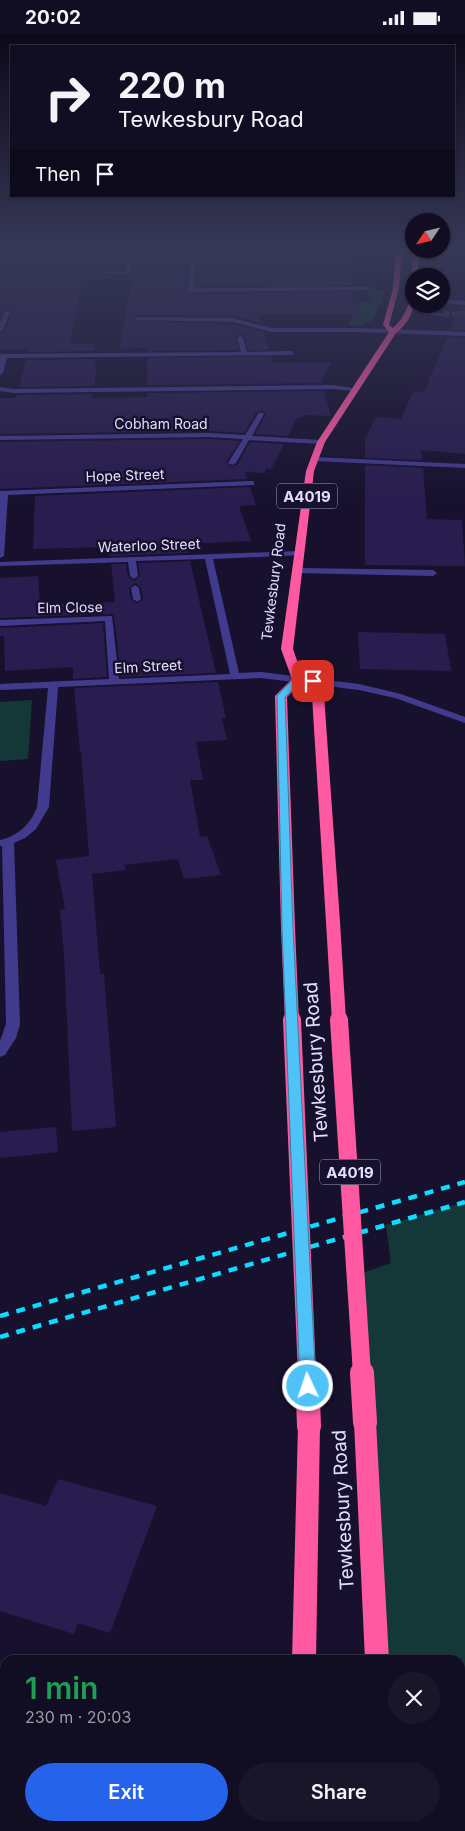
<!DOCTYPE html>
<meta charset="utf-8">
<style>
:root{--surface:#110d22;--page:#1a162a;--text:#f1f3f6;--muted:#9c9ca5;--line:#302d40;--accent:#2563eb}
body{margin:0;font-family:Inter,sans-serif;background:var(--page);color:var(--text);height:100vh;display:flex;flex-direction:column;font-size:19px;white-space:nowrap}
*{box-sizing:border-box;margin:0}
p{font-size:16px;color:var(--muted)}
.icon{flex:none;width:28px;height:28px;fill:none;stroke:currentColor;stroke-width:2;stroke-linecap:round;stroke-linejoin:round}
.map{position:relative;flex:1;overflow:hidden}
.drawer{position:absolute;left:0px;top:1620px;width:465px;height:176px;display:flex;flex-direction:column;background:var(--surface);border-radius:15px 15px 0 0;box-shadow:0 1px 4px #0004,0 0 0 1px var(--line)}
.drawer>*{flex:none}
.hud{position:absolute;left:10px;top:10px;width:445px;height:152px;border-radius:0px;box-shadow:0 1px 4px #0004,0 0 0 1px var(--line);background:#110d22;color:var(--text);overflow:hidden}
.needle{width:32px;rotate:235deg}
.tools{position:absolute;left:405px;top:178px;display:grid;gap:10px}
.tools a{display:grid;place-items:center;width:45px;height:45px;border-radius:50%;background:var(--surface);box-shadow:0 1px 4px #0004,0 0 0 1px var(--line);font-size:25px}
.pin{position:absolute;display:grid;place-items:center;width:42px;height:42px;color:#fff;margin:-21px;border-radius:10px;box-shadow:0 2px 8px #0006}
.me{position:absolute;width:55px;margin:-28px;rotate:357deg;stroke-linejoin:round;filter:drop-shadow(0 0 4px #0008)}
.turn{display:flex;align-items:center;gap:18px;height:105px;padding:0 25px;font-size:22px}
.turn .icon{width:65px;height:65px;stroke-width:2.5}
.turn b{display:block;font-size:35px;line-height:42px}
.then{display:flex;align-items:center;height:48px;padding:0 25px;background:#0003;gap:10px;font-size:19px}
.round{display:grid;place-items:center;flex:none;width:52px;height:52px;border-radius:26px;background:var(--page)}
.overview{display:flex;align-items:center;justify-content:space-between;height:85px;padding:0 25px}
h1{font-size:30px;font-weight:600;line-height:38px;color:#1e9e55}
.cta{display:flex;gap:10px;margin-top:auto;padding:10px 25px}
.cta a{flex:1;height:58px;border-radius:30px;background:var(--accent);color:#fff;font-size:20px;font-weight:600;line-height:58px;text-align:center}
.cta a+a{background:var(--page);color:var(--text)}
.status{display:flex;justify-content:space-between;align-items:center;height:35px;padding:0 25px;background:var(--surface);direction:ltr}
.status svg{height:14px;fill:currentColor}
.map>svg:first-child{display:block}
</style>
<div class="status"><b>20:02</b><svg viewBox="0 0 49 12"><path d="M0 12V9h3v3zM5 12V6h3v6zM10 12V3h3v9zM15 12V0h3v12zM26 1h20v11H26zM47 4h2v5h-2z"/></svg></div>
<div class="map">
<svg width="465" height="1796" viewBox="0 0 465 1796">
<rect width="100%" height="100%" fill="#17112e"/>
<g fill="#143838">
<path d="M367,255h18l-11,30 -14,5 -12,1 10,-24h14l-7,-10h4z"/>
<path d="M32,665l-4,59 -28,2v-59z"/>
<path d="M465,1167v629h-87v-5h82v-166h-83l-20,-385 34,-12 -5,-38z"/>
</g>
<g fill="#291d4f" fill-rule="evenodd">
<path d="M17,216h172l-1,7 -183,3z"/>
<path d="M197,216h87l1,1 12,1h49l2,4 -151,1z"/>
<path d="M349,227l6,13 -3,10 -156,1 1,-21z"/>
<path d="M188,230l-2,25 5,4 159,-2 13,22h-104l3,9 -29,-7 -95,-1 -3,6 98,3 31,8 5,18h-21l-3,-13 -4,-3 -6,3 4,13 -92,1v-3l-28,1 13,-70 -50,1 -12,64 24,-1 1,8 -67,1 1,-3 -29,1v-16l5,-3 7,-18 -2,-3 -6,-1 -4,9v-51l124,-1v3l-29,2 -2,2 2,2 33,2 5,-4v-7z"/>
<path d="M460,271l5,1v23h-15z"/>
<path d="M447,302l18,1v116l-44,-4 1,10 -57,-2v-19l11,-22 25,2 12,-28 11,1z"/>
<path d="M271,322l1,6 60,-1 -11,17 1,4 -175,2v-27z"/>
<path d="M95,324l1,13 -2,14 -75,1 7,-27z"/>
<path d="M324,356l7,25 -27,-1 -3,3h-4l-9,18 -33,-2 11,-19 -4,-5 -6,3 -12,20 -35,-2 -209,3v-36h16l1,-3 75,-1 -1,4 56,-1v-4z"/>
<path d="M209,404l31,2 -14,21 5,5 7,-3 12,-22 34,2 -13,25h-5l-1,4 -20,-1 2,7 -247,10v-47z"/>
<path d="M365,430l58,3 4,51 35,1 3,46 -100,-1z"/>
<path d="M250,452l6,18 -17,1 12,35 -66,3 3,9 -78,3 -1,-9 -76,2 2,-53z"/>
<path d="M190,526l26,112 -95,4 -7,-61 -2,-2 -112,4v-40l38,-2 2,29 75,-3 -4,-38h15l2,12 6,5 6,-5 -2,-13zM135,548l6,5 2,11 -6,5 -6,-5 -2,-11z"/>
<path d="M103,588l4,54 -34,2v-12l-68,4 -1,-35h-4v-8z"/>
<path d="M358,597l87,2 6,37 -91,-2z"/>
<path d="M218,647l8,36h-4l5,22 -31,2 7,38h-13l10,57 7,-1 14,39 -37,4 -6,-20 -54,6 2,5 -34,4 8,100h4l12,153 -44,4 -8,-177 -4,-44 5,-1 -9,-49 33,-4 -8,-105h-1l-6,-63z"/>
<path d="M56,1092l2,25 -58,6v-26z"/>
<path d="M58,1444l99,27 -47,127 -32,-10 -4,11 -74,-23v-118l46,13z"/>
</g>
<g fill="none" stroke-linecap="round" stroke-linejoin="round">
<path stroke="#36304d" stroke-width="5.5" stroke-dasharray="5.5 2.5" stroke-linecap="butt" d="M444,279h21"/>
<g fill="#423b8d" fill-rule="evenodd">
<path d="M191,216h4v9l207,-1 -207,4 -1,25 177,-1 -2,3 -178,2 -3,-2 2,-27 -59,1v9l-3,2 -33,-2 31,-2v-7l-126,1v-2l190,-3z"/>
<path d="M441,264l24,2v4l-24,-2z"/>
<path d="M426,269h6l-3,8 18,2 -3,2 -20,-2z"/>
<path d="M5,276l5,1 -7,18 -3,2v-9z"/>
<path d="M138,282l95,1 39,10h88l105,4v4l-105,-4h-88l-39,-10 -97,-2z"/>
<path d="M240,301l3,2 4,14 44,-1 3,2 -3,2 -284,3 -4,15 -3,2v-21l241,-2 -4,-14z"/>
<path d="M333,350l25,4 -3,2 -22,-2 -320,4 -13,-2v-4l13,2z"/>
<path d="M261,377l3,2 -12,22 69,4 3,2 -3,2 -72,-4 -13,23 -4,2 -4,-2 15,-24 -34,-2 -209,3v-4l209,-3 36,2 13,-21z"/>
<path d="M312,422l153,7v4l-150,-7h-3z"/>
<path d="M251,446h3v4l-246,10 -4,61 -4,2v-67z"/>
<path d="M299,516l4,2 -1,2 -89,4 26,114 22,-1 98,12 42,10 64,23v6l-70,-25 -36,-8 -98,-12 -203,9 -9,120 -13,22 -11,9 -11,5 6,181 -4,14 -11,17 -5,2v-16l6,-17 -4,-178h-2v-6c18,-4 31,-16 37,-33l11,-119 -48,2v-6l109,-5 -4,-58 -105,5v-6l112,-4 7,63 111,-5 -25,-115 -69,2 2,15 -4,3 -4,-3 -2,-14 -128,4v-4z"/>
<path d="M299,533l134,2 4,3 -4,3 -137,-3 -1,-2z"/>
<path d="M135,550l4,3 2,11 -4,3 -4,-3 -2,-11z"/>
<rect x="0" y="1736" width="5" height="22"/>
</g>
<g fill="#ff59a2" fill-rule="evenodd">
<path d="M396,216h6l-3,37 -10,37 4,3c10,-9 15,-20 18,-33l3,-2c0,17 -3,28 -18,40l-71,109 -11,29 -21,178 10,29 21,17 16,227 -2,3h-10l-2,-3 -14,-226 -14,-10 -11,11 8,231 -2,3h-10l-2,-3 -6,-232 17,-17 -11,-30 25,-178 11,-29 72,-110 -6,-7 10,-37z"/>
<path d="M412,216h6v25l-4,2 -2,-2z"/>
<path d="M365,1378l8,2 3,7 13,238h-24l-11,-238 3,-7z"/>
<path d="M309,1382l8,2 3,7 -4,234h-24l6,-234 3,-7z"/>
<rect x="283" y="1791" width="28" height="5"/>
<rect x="364" y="1791" width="28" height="5"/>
</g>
<g stroke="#0addff" stroke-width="4.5" stroke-dasharray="9 8" stroke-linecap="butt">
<path d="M0,1281l465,-134"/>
<path d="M0,1302l465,-135"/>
</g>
<g stroke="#ff59a2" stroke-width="14">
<path d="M333,887l6,99"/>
<path d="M288,893l4,93"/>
</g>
<g stroke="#ff59a2" stroke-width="18">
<path d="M292,985l15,354"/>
<path d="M339,985l23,354"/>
</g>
<g stroke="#ff59a2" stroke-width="24">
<path d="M307,1338l2,53"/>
<path d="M362,1338l3,49"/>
</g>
</g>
<linearGradient id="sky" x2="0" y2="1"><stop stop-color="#0d0919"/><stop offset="0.46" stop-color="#363857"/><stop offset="1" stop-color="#363857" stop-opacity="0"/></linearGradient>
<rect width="465" height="467" fill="url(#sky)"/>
<path fill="#4fc3f7" stroke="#337fa1" d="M298,642l15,2 4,2 -4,3 -13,-1 -15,14 8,231 23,458 -3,5 -5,2 -6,-2 -2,-5 -18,-458 -5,-232 17,-18z"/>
<g text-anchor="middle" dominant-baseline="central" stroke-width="5" stroke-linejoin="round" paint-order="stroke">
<g font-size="14" fill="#e3deff" stroke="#17112e">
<text x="161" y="388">Cobham Road</text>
<text transform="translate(125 440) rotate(-2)">Hope Street</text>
<text transform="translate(149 510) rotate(-2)">Waterloo Street</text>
<text transform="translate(273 547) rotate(-83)">Tewkesbury Road</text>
<text transform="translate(70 572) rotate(-1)">Elm Close</text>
<text transform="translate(148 631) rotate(-3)">Elm Street</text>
</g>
<g fill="#17112e" stroke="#a6a0c0" stroke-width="1">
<rect x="277" y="448.5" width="60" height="25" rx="4"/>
<rect x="320" y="1124.5" width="60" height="25" rx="4"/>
</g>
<g font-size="15" font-weight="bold" fill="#e3deff">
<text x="307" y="461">A4019</text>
<text x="350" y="1137">A4019</text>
</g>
<g font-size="19" fill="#e3deff" stroke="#17112e">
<text transform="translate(316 1027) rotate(-94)">Tewkesbury Road</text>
<text transform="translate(343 1475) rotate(-93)">Tewkesbury Road</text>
</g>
</g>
</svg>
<div class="tools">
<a><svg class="needle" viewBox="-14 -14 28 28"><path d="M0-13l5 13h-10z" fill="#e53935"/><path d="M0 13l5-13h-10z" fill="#9c9ca5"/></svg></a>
<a><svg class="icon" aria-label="layers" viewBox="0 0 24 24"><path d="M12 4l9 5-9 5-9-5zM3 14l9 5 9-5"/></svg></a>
</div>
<div class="pin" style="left:313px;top:646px;background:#d93025"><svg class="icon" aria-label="arrive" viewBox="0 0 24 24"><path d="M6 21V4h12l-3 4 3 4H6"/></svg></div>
<svg class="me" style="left:308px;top:1351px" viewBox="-20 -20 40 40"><circle r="17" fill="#4fc3f7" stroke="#fff" stroke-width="3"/><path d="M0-11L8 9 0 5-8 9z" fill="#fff"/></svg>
<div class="hud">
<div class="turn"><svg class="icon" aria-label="right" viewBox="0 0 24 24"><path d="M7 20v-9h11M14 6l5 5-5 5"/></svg><div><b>220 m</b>Tewkesbury Road</div></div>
<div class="then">Then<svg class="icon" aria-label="arrive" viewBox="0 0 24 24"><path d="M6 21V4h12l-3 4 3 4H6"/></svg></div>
</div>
<section class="drawer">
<div class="overview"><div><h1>1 min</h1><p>230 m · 20:03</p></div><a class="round"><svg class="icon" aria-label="close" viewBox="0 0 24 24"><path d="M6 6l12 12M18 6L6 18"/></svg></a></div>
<div class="cta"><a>Exit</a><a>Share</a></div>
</section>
</div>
